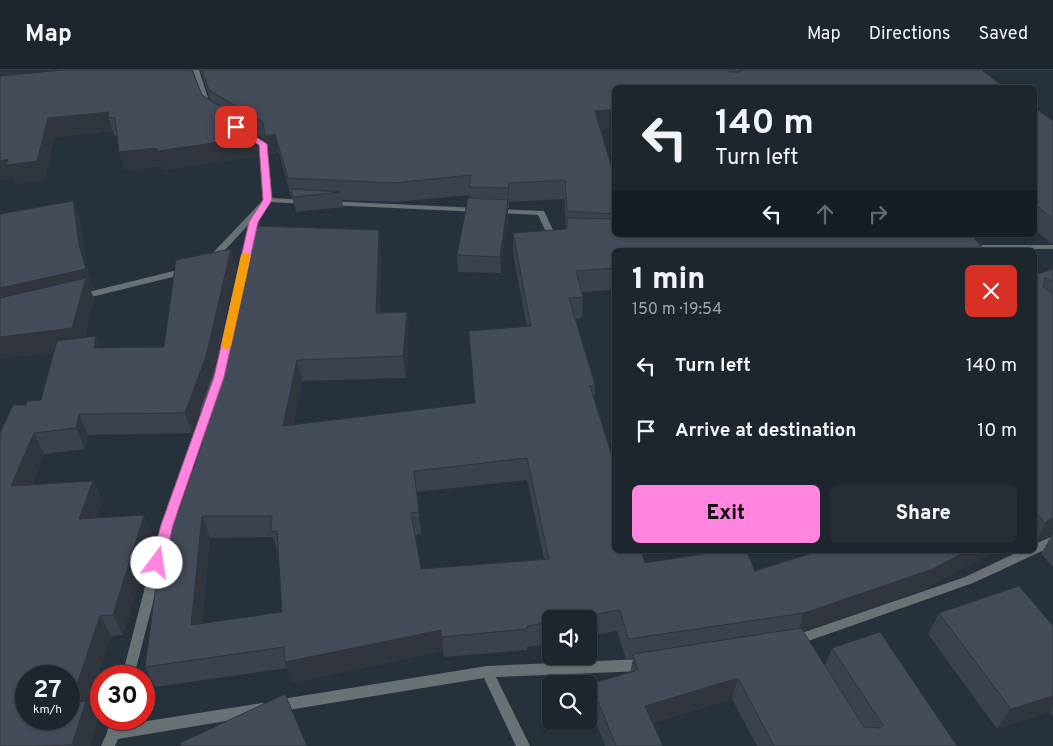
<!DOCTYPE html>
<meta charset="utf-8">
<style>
:root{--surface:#1c262c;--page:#252e34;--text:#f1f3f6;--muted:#a0a5a9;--line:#3a4348;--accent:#ff85de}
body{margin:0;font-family:Overpass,sans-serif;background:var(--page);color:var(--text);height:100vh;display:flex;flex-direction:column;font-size:19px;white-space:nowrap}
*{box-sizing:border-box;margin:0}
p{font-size:16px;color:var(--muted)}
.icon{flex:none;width:28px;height:28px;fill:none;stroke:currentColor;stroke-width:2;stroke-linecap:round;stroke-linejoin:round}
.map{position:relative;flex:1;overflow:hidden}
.details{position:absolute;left:612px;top:178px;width:425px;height:305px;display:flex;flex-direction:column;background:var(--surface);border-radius:8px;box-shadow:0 1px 4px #0004,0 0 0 1px var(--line)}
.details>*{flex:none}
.banner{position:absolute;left:612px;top:15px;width:425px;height:152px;border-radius:8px;box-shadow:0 1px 4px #0004,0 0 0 1px var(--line);background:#1c262c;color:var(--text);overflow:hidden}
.controls{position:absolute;left:542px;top:540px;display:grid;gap:10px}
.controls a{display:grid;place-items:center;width:55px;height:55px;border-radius:8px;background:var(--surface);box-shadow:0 1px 4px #0004,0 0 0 1px var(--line);font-size:25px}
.speed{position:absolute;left:15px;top:595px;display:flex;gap:10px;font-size:25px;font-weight:700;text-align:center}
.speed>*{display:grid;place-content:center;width:65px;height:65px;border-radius:50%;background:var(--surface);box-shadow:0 1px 4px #0004,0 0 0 1px var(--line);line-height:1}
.speed small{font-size:12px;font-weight:400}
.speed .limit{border:8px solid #d22;background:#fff;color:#111}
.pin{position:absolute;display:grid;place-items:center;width:42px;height:42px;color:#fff;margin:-21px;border-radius:10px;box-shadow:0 2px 8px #0006}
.me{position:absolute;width:55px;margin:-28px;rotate:14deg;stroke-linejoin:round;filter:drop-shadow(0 0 4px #0008)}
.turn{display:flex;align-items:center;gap:18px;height:105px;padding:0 20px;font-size:22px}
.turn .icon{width:65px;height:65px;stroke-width:2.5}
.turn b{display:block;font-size:35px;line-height:42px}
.lanes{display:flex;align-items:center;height:48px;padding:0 20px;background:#0003;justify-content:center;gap:25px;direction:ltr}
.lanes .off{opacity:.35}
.round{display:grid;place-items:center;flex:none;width:52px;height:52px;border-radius:8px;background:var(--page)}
.summary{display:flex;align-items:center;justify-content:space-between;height:85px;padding:0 20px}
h1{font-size:30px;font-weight:800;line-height:38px}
.primary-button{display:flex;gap:10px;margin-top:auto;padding:10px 20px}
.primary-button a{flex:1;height:58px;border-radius:8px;background:var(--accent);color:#111;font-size:20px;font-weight:800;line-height:58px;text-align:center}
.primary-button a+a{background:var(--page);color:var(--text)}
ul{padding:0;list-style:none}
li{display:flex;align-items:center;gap:15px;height:65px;padding:0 20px}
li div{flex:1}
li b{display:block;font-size:19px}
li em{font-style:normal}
header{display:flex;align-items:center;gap:30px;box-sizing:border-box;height:70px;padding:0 25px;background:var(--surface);border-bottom:1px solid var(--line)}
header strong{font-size:24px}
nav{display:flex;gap:28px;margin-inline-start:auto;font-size:18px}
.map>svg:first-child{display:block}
</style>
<header>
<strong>Map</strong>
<nav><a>Map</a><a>Directions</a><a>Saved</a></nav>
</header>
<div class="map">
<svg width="1053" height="676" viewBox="0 0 1053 676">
<rect width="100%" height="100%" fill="#26323b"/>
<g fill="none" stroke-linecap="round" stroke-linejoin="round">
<g fill="#6a7174" fill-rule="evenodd">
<path d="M193,0h6l13,40 -1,1 -5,-1z"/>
<path d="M244,60l23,14 4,54 36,2 4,2 -4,2 -38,-2 -12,14 3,2 -11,41 -3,1 -4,-3 9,-35 -38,41h-6v-4l56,-59 -4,-55 -17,-12v-2z"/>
<path d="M326,131l153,7 4,2 -4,2 -150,-7 -4,-2z"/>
<path d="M493,139l51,2 10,21h7l1,2 -4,2h-10l-10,-21 -42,-2 -4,-2z"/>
<path d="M967,175h86v4h-83l-4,-2z"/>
<path d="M186,198l4,3 -1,2 -110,27 -4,-3 1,-2z"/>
<path d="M208,336l5,3 -40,116 -39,151h-12l39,-151 42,-116z"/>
<path d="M1053,466v10l-80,37 -179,63 -4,-1 -2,-4 2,-4 175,-60 57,-27h13v-6z"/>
<path d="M643,589l5,2 1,4 -1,4 -5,2 -147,6 34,69h-14l-32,-68 -208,34 -5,-2 -2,-4 2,-4 5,-2 211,-34z"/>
<path d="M262,633l5,2 2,4 -2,4 -5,2 -144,24 -3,7h-14l6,-13 3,-14h14l-2,6z"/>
</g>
</g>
<g fill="#3b414d" fill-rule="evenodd">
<path d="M0,0l202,25 9,6 -11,-31h782l-367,18v39l-14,2 14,50v56l368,13 -1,2h-367v40l-33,2 1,5 -1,21 -7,1 20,66 -1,13 51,165 110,8 67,-21h176l-76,40 -119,42 22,34 7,-18 125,98h-200l-25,-47 -79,24 10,23h-58l-16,-42 2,-20 39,-11 3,-15 -7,1 -9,-28 -28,5v-17h-38v24l-24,4v3l-83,7 -1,-6 -151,32 -5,-15 -132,19 -10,-20 33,-155 23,-66 4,-17 -5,-17 -8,21 -104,2 -3,14 -41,5 -12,31 61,-4 10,21 -6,16 47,-3 9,20 -30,100 -12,1 -23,70 10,14 -8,26h-90l26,-341 15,-5 13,-48 -54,7v-145l73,-13 7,19 6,45 8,24 -4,1 4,8 -10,40 17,10 63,-1 67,-98 5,20 -23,105 168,-123 -1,62 27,-1 2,21 -3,45 -104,3 -9,44 182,-22 -6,-72 58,-5 -14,-72v-21l53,-4 -2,-30 -55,3v6h-1v7l-7,58 -43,-1 -1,-17 13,-57v-3l-74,7 -54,-2 1,7 -47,5 -4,-15h-1l-12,-44 -10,1 -3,-14 -12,-7 3,13 1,10 -95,14 -1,-4 -37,5 -8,-35 -3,-1 -1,-4 -58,6 -11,43 -30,4 -2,-5zM527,410l17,79 -123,10 -6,-34 6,-1 -4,-42zM273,467l5,16h1l3,59 -80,12 8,-86z"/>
<path d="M1035,38l18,13v123l-3,-1 -15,-13z"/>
<path d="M1053,199v298l-12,-13 11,-19 -17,7v-267z"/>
<path d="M939,543l114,13v90l-3,-4 -53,17 -69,-95z"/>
</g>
<g fill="#30353e">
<path d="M0,0h158l-158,17z"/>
<path d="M615,39v18l-20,3v-19z"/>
<path d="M109,42l-1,5 5,14 -58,6 -11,43 -30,4 -2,-5 -12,1v-19l48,-43z"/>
<path d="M253,58l4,18 1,10 -95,14 -1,-4 -37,5 -6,-19 38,-4z"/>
<path d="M275,64l4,19 -10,1 -4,-18z"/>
<path d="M509,113v25l-1,-20z"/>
<path d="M508,130v15l-7,58 -1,-16z"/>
<path d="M73,131l7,19 6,45 8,24 -4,1 4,8 -13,50 -81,11v-71l79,-43z"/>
<path d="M379,160l2,21 -2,83 -3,-21z"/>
<path d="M983,178l-1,2h-16z"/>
<path d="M231,179l5,20 -24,107 -20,57 -7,-20z"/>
<path d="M407,242l2,21 -3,45 -3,-22z"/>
<path d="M96,266l9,21 -11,-9z"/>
<path d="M297,290l5,21 -13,67 -6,-22z"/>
<path d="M79,344l9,21 -3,14 -9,-21z"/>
<path d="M34,363l10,21 -21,52 -12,-20z"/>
<path d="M93,411l10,21 -13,37 -11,-20z"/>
<path d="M144,445l9,20 -30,100 -10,-20z"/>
<path d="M202,446l8,22 -10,108 -9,-21z"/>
<path d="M1053,448v15l-1,2 -17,7 12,-21z"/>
<path d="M969,480h29l-76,40 -125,44 7,-21z"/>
<path d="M100,546l11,20 -23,70 10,14 -8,26h-17l-1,-1 -1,-43z"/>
<path d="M441,560l2,21 -151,32 -7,-21z"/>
<path d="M738,608l-6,21 -90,27 3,-20z"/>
<path d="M1053,626v12l-3,4 -53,17 14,-20z"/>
</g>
<g fill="#454c59" stroke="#30353e" fill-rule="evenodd">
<path d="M62,0h130l10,25 51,33 1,9 -96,14 -1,-3 -38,4 -4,-34 -7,-1 1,-5 -61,6 -11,43 -31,4 2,-6 -8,2v-85z"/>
<path d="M202,0h527l1,2h9l2,-1 -1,-1h242l23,18h-390v21l-20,2 20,68v35l-48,-3 -2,-31 -56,3 -1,5 -39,-1 2,-12 -77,8 -106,-5 -13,-44 -10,2 -2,-14 -54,-32z"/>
<path d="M1035,38l18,13v98l-18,-15z"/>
<path d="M291,119l50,3 -48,5z"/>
<path d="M468,128l40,2 -8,57 -43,-2z"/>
<path d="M73,131l6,44 7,24 -86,19v-74z"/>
<path d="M567,148l48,1v16h356l12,13 -17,2h-351v18l-39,3 7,26 -14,1 26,87 -5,1 25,80v84h26l4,13 83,-13h18l9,21 67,-21h147l-36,19 -129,44 -176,26 -8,-29 -51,9h-18v3l-24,4v3l-86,8v-7l-156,32 -1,-15 -139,20 21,-155h12l23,-66 9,-35h-11l20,-55 25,-111 7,-1 1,-18 127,4 -3,83 31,-1 -4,44 -106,4 -14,66 192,-23 -6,-72 62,-5 -18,-93 54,-4zM527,388l22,101 -128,10 -10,-56 8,-1 -5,-41zM202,446h70l-1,16 6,-1 5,81 -91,13z"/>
<path d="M231,179l-25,107 -21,57 -106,1 -3,14 -42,5 -23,53 82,-5 -14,38 65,-4 -31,100 -13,1 -29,86 15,-1 -14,44 -37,1h-35v-313l13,-28h13l1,-4 14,-1 16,-59 39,-5 -2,12 70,-1 12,-87zM26,606h43v43h-43z"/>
<path d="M1053,199v13l-8,-5 -2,10 10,7v224l-6,3 -1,3 -9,-10 -2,2v-241z"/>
<path d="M86,208l-14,50 -72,9v-39z"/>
<path d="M1019,516l34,40v70l-42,13 -72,-96z"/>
<path d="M801,558l63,99 17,1 2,-3 -51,-77 48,-16 77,114h-183l-36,-68 -93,28 18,40h-47l-25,-62 47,-14 -5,-16z"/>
<path d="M285,624l22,52h-126l-1,-3z"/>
</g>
<path fill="#ff85de" stroke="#a65690" d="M236,54l31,20 5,56 -14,22 -34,155 -51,148 -9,38 -2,4 -5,1 -4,-1 -2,-4 10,-38 53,-148 35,-155 14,-22 -4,-55 -26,-16v-4z"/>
<path fill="#f59e0b" d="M246,182l5,3 -20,91 -5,4 -5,-4 20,-91z"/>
</svg>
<div class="controls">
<a><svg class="icon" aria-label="sound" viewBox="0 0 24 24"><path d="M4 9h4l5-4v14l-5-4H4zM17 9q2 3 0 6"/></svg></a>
<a><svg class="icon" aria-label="search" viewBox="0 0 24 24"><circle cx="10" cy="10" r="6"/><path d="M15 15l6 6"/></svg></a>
</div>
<div class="speed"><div>27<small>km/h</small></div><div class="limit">30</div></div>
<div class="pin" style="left:236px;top:57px;background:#d93025"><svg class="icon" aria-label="arrive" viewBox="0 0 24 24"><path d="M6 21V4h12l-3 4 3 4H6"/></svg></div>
<svg class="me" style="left:157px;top:493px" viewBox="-20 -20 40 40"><circle r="19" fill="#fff"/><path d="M0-13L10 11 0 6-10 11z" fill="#ff85de"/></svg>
<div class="banner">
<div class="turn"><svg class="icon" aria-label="left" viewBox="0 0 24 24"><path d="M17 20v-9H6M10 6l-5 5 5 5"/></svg><div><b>140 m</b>Turn left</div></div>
<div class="lanes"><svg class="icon" aria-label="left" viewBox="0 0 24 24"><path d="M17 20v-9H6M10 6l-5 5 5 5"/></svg><svg class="icon off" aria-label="ahead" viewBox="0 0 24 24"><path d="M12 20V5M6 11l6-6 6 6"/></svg><svg class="icon off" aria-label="right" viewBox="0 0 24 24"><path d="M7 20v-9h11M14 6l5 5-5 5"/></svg></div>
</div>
<section class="details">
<div class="summary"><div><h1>1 min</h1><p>150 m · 19:54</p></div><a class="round" style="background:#d93025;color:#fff"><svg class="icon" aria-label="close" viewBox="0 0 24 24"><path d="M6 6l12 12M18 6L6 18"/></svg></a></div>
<ul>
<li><svg class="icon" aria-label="left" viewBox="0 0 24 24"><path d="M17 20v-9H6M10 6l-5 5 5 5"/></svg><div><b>Turn left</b></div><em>140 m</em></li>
<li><svg class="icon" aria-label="arrive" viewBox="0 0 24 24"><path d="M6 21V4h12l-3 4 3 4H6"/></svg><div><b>Arrive at destination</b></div><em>10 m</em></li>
</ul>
<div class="primary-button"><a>Exit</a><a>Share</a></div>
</section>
</div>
